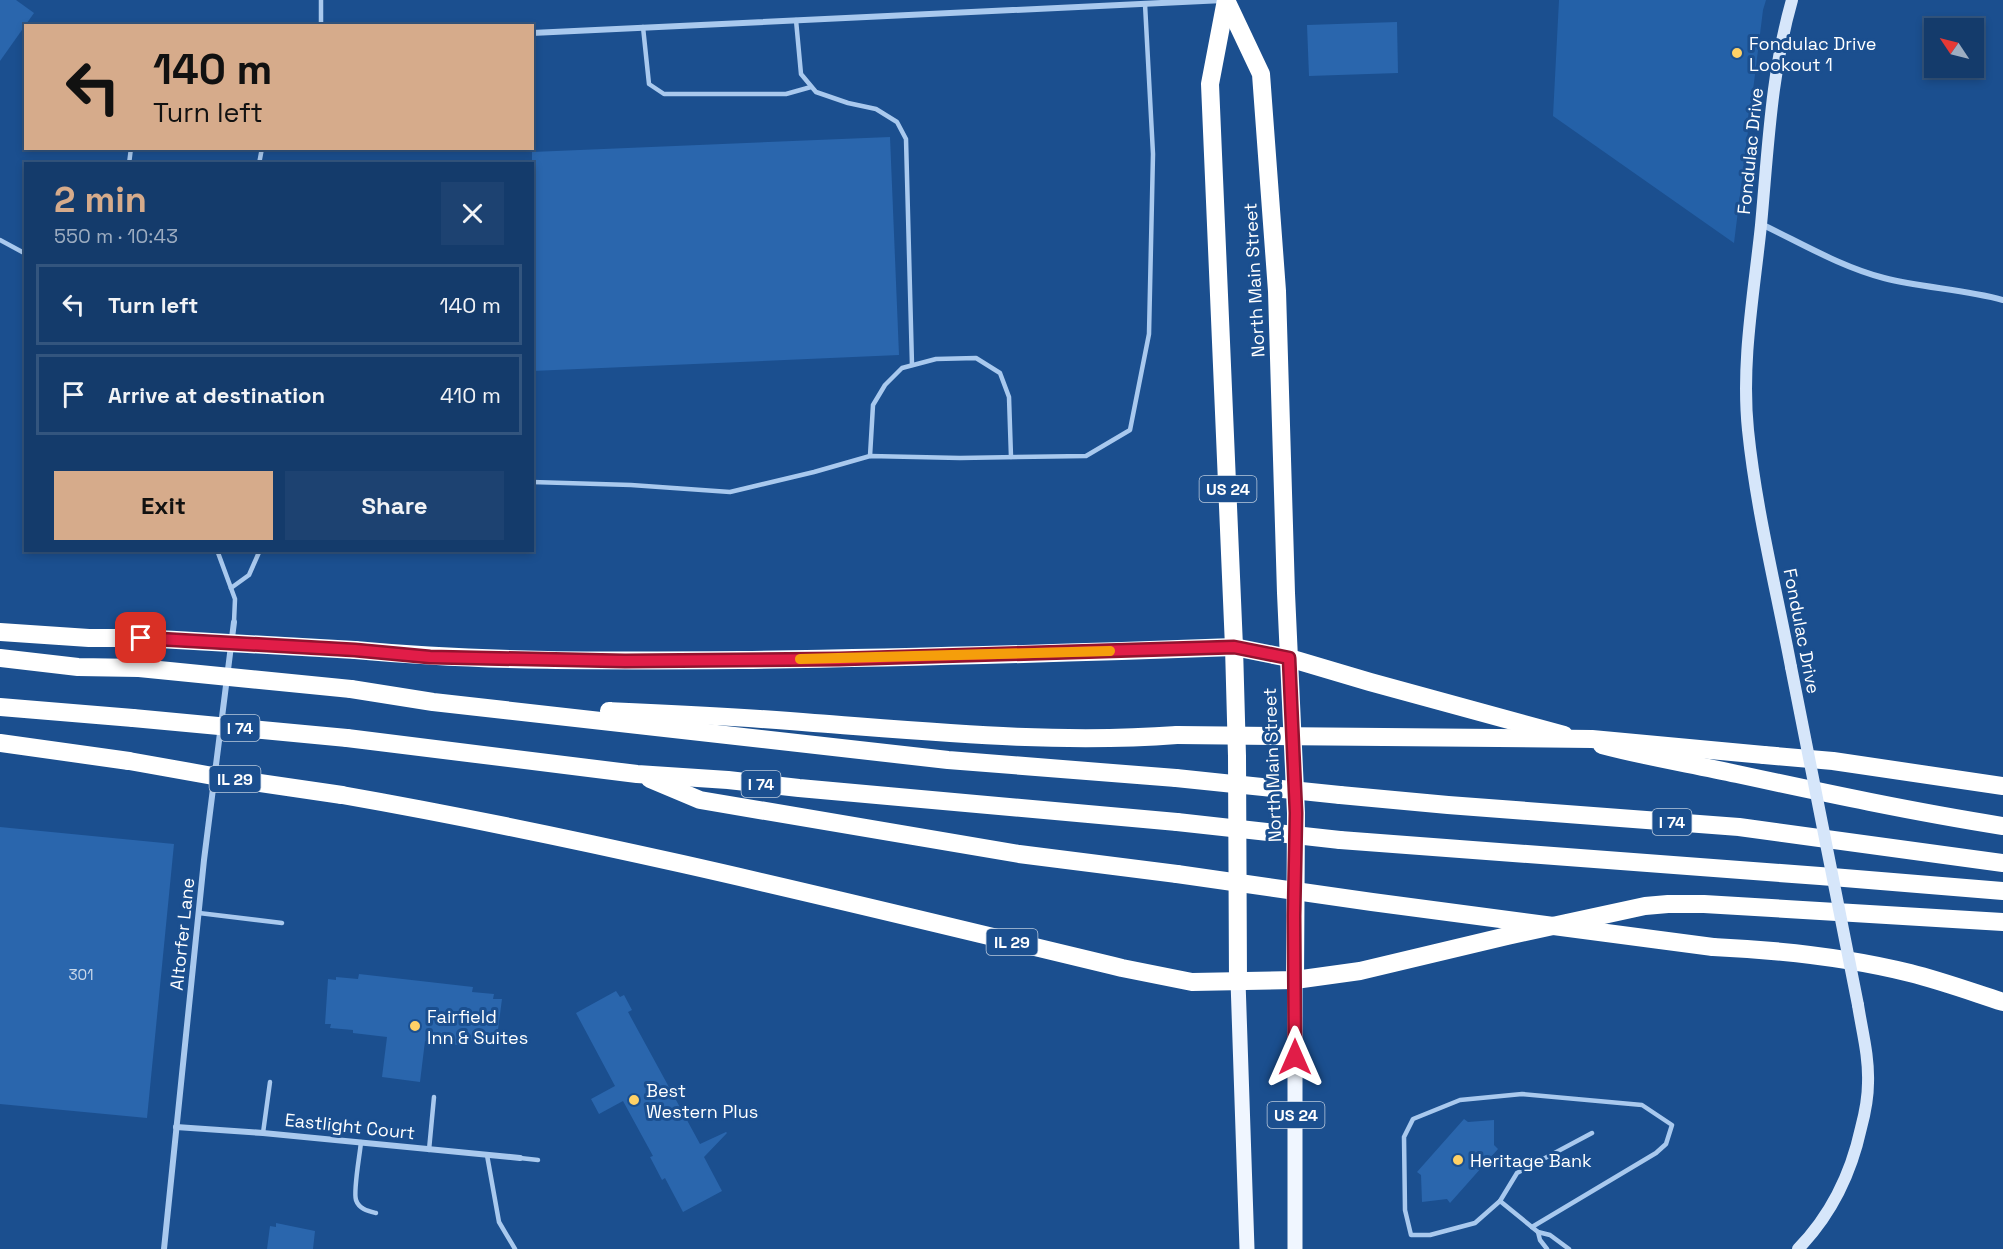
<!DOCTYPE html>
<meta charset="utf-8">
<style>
:root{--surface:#143b6b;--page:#1d4271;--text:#f1f3f6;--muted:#9dadc1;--line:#33557e;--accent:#d6ab8b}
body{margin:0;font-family:"Space Grotesk",sans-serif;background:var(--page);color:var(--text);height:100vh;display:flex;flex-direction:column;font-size:22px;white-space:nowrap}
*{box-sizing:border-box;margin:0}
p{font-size:20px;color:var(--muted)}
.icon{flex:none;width:33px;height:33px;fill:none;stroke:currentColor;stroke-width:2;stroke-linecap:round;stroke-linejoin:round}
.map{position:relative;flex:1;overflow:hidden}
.sheet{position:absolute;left:24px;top:162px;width:510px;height:390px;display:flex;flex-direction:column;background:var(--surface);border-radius:0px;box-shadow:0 3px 9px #0003,0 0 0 2px var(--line)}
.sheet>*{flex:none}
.top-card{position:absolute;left:24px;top:24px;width:510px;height:126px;border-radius:0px;box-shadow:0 3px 9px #0003,0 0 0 2px var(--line);background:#d6ab8b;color:#111;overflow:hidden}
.needle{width:39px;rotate:305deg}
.tools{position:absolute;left:1924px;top:18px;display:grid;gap:12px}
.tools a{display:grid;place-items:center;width:60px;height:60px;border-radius:0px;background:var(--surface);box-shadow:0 3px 9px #0003,0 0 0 2px var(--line);font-size:30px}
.pin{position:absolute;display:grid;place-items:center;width:51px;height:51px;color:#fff;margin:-26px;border-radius:12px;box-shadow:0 3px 9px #0006}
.me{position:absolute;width:66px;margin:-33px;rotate:0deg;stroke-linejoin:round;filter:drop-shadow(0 0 4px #0008)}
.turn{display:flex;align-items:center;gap:21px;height:126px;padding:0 30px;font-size:27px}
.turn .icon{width:78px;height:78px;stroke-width:2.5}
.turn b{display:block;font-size:42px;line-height:51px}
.round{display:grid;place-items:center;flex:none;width:63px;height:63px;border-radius:0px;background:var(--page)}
.headline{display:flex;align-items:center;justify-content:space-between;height:102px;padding:0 30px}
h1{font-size:36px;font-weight:700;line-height:45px;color:var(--accent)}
.button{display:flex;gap:12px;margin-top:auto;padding:12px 30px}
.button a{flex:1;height:69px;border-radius:0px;background:var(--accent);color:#111;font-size:24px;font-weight:700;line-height:69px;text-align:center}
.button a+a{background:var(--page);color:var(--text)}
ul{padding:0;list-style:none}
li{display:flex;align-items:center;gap:18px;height:81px;margin:0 12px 9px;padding:0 18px;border:3px solid var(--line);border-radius:0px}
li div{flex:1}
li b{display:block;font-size:22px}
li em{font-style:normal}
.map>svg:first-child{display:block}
</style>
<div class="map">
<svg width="2003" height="1249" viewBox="0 0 2003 1249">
<rect width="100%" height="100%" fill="#1b4f8f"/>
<path fill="#2461a8" d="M1559,0h207l-3,10 -29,233 -181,-127z"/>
<g fill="#2a66ad">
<path d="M0,0h16l18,13 -34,48z"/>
<path d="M1397,22l1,51 -89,3 -2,-51z"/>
<path d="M890,137l9,218 -367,16v-219z"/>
<path d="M0,827l174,17 -27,274 -147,-14z"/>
<path d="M359,974l114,13 -1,5 22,2 -1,5h9l-5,38 -6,-1 -1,6 -22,-2 -1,6 -42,-5 -5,41 -38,-5 5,-40 -34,-4v-3l-23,-2 1,-4h-6l3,-45 8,1v-3l22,2z"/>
<path d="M616,991l4,6 4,-2 8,15 -4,2 72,132 26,-12 1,1 -23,24 18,34 -39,21 -18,-34 -3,2 -12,-23 3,-1 -30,-55 -24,13 -8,-15 24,-13 -39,-73z"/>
<path d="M1464,1119l4,3 26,-2v25l4,4 -48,54 -3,-4 -25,3 -1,-27 -4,-3z"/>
<path d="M276,1223l39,8 -2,18h-46l3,-23 6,1z"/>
</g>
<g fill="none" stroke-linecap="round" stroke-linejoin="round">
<g stroke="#a9c9ee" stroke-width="4.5">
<path d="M321,0v26"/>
<path d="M796,20l5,54 15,18 32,11 28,6 21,13 9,17 6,226"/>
<path d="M643,27l6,57 15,10h122l25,-7"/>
<path d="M129,164l2,-16"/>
<path d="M259,164l3,-16"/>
<path d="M0,240l26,14"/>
<path d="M870,456l3,-51 12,-20 17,-17 34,-9 40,-1 24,15 9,24 2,60"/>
<path d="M532,482l99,3 99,7 84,-20 56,-16 90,2 126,-2 44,-26 19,-96 4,-180 -8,-150"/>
<path d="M217,550l18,49 -1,23"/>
<path d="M231,588l18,-13 11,-25"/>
<path d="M199,913l83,10"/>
<path d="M263,1133l7,-51"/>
<path d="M361,1142c-1,12 -8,49 -5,58 3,9 12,11 20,13"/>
<path d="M429,1150l5,-53"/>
<path d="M487,1155l12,67 16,27"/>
<path d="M520,1158l18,2"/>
<path d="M1500,1201l-25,22 -45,12h-19l-6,-25 -1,-73 9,-18 47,-19 62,-6 120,11 30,20 -6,19 -10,9 -124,74"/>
<path d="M1538,1232l-38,-31 17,-28 75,-40"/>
<path d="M1547,1249l-7,-9 -2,-8 12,3 19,14"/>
</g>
<g stroke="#a9c9ee" stroke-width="6">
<path d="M532,33l692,-33"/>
<path d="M1761,224c40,19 80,43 123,54 39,10 80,11 119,22"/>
<path d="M176,1127l87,6 257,25"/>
<path d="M164,1249l40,-389 30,-238"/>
</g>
<g stroke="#d6e6fa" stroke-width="12">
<path d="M1791,667c-15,-79 -35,-158 -43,-237 -7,-68 6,-137 13,-205 7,-75 10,-152 31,-225"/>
<path d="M1798,1249c33,-34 53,-75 63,-121 4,-15 7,-30 7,-45 1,-27 -6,-52 -10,-78"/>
</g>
<g stroke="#f0f6ff" stroke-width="15">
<path d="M1295,980v269"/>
<path d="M1238,981l9,268"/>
</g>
<g stroke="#fff" stroke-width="18">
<path d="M1226,0l35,74 16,217 9,302 10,220 -1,167"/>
<path d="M1226,0l-16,84 24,563 3,109 1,225"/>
<path d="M0,632l89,6h52"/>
<path d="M355,650c128,12 257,11 385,10 165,-2 330,-7 494,-13l55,11 81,24 194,53"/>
<path d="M0,658l78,9 61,1"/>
<path d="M351,689l82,13 515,58 228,18"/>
<path d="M0,707l133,11"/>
<path d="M609,711c68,3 137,6 205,12 120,9 242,21 363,12"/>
<path d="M347,738l290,36 91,6 71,8 378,34"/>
<path d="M0,743l129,18"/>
<path d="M1602,745c45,12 90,19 135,29 88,19 177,38 266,52"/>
<path d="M1764,755l69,6 170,25"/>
<path d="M650,779l50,21 319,54 158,20"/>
<path d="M342,795c262,46 521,111 780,173l70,14 103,-2 65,-9 147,-35 138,-30 23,-2h36l299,18"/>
<path d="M1340,795l108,10 291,22 264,36"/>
<path d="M1340,840l480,36 183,15"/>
<path d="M1713,947c66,3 133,10 197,26 32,8 62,19 93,29"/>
</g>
<path stroke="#d6e6fa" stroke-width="12" d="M1791,667l67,338"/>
<g stroke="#fff" stroke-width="18">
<path d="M141,638l214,12"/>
<path d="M139,668l212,21"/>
<path d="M133,718l214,20"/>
<path d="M1177,735l415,4 172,16"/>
<path d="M129,761l84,15 129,19"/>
<path d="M1176,778l164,17"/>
<path d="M1177,822l163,18"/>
<path d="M1177,874l195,28 341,45"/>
</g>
</g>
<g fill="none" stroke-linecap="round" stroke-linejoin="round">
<g stroke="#92132f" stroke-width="15">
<path id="route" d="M141,638l214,12 75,7 195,4 214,-2 395,-12 55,11 7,155 -2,103 1,141"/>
</g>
<use href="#route" stroke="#e11d48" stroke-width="10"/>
<path stroke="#f59e0b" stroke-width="10" d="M800,659l310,-8"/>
</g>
<g fill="#ffd166" stroke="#1b4f8f" stroke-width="2">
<circle cx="1737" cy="53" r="6"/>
<circle cx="415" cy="1026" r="6"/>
<circle cx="634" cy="1100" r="6"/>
<circle cx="1458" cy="1160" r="6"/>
</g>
<g text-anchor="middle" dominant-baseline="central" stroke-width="6" stroke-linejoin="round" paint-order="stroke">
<g font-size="15" fill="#cad9ea">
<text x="81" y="974">301</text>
</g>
<g fill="#1b4f8f" stroke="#bbcadd" stroke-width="1.5">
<rect x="1199.5" y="476" width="57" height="26" rx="4.5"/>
<rect x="220.5" y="715" width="39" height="26" rx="4.5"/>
<rect x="209.5" y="766" width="51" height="26" rx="4.5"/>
<rect x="741.5" y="771" width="39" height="26" rx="4.5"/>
<rect x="1652.5" y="809" width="39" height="26" rx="4.5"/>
<rect x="986.5" y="929" width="51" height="26" rx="4.5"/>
<rect x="1267.5" y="1102" width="57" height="26" rx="4.5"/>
</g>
<g font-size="16" font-weight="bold" fill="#fff">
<text x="1228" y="489">US 24</text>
<text x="240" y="728">I 74</text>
<text x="235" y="779">IL 29</text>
<text x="761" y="784">I 74</text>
<text x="1672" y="822">I 74</text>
<text x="1012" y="942">IL 29</text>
<text x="1296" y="1115">US 24</text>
</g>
<g font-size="18" fill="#fff" stroke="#1b4f8f" text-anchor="start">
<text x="1749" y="43">Fondulac Drive<tspan x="1749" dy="21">Lookout 1</tspan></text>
<text x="427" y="1016">Fairfield<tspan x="427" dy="21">Inn &amp; Suites</tspan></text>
<text x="646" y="1090">Best<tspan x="646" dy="21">Western Plus</tspan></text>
<text x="1470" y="1160">Heritage Bank</text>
</g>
<g font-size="18" fill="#fff" stroke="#1b4f8f">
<text transform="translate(1750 151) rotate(-84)">Fondulac Drive</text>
<text transform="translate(1254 280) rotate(-93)">North Main Street</text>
<text transform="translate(1802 631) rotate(79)">Fondulac Drive</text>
<text transform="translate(1272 765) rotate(-92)">North Main Street</text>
<text transform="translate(182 934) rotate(-84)">Altorfer Lane</text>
<text transform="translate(350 1126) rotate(6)">Eastlight Court</text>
</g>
</g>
</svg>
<div class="tools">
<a><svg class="needle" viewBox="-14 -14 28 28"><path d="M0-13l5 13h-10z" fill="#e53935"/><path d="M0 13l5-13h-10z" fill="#9dadc1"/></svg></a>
</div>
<div class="pin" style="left:141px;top:638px;background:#d93025"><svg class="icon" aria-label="arrive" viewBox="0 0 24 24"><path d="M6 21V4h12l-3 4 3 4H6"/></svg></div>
<svg class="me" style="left:1295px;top:1057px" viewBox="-20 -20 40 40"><path d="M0-17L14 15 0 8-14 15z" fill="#e11d48" stroke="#fff" stroke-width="4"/></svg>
<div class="top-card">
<div class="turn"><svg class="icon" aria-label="left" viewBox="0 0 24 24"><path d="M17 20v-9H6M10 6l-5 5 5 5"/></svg><div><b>140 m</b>Turn left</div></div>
</div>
<section class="sheet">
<div class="headline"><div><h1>2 min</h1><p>550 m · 10:43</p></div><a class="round"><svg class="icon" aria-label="close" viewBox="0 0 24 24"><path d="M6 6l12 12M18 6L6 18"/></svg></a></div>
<ul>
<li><svg class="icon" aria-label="left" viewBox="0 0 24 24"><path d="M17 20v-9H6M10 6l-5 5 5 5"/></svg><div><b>Turn left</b></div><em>140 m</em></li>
<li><svg class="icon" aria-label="arrive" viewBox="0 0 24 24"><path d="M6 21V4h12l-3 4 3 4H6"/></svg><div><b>Arrive at destination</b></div><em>410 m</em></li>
</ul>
<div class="button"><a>Exit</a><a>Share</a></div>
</section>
</div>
